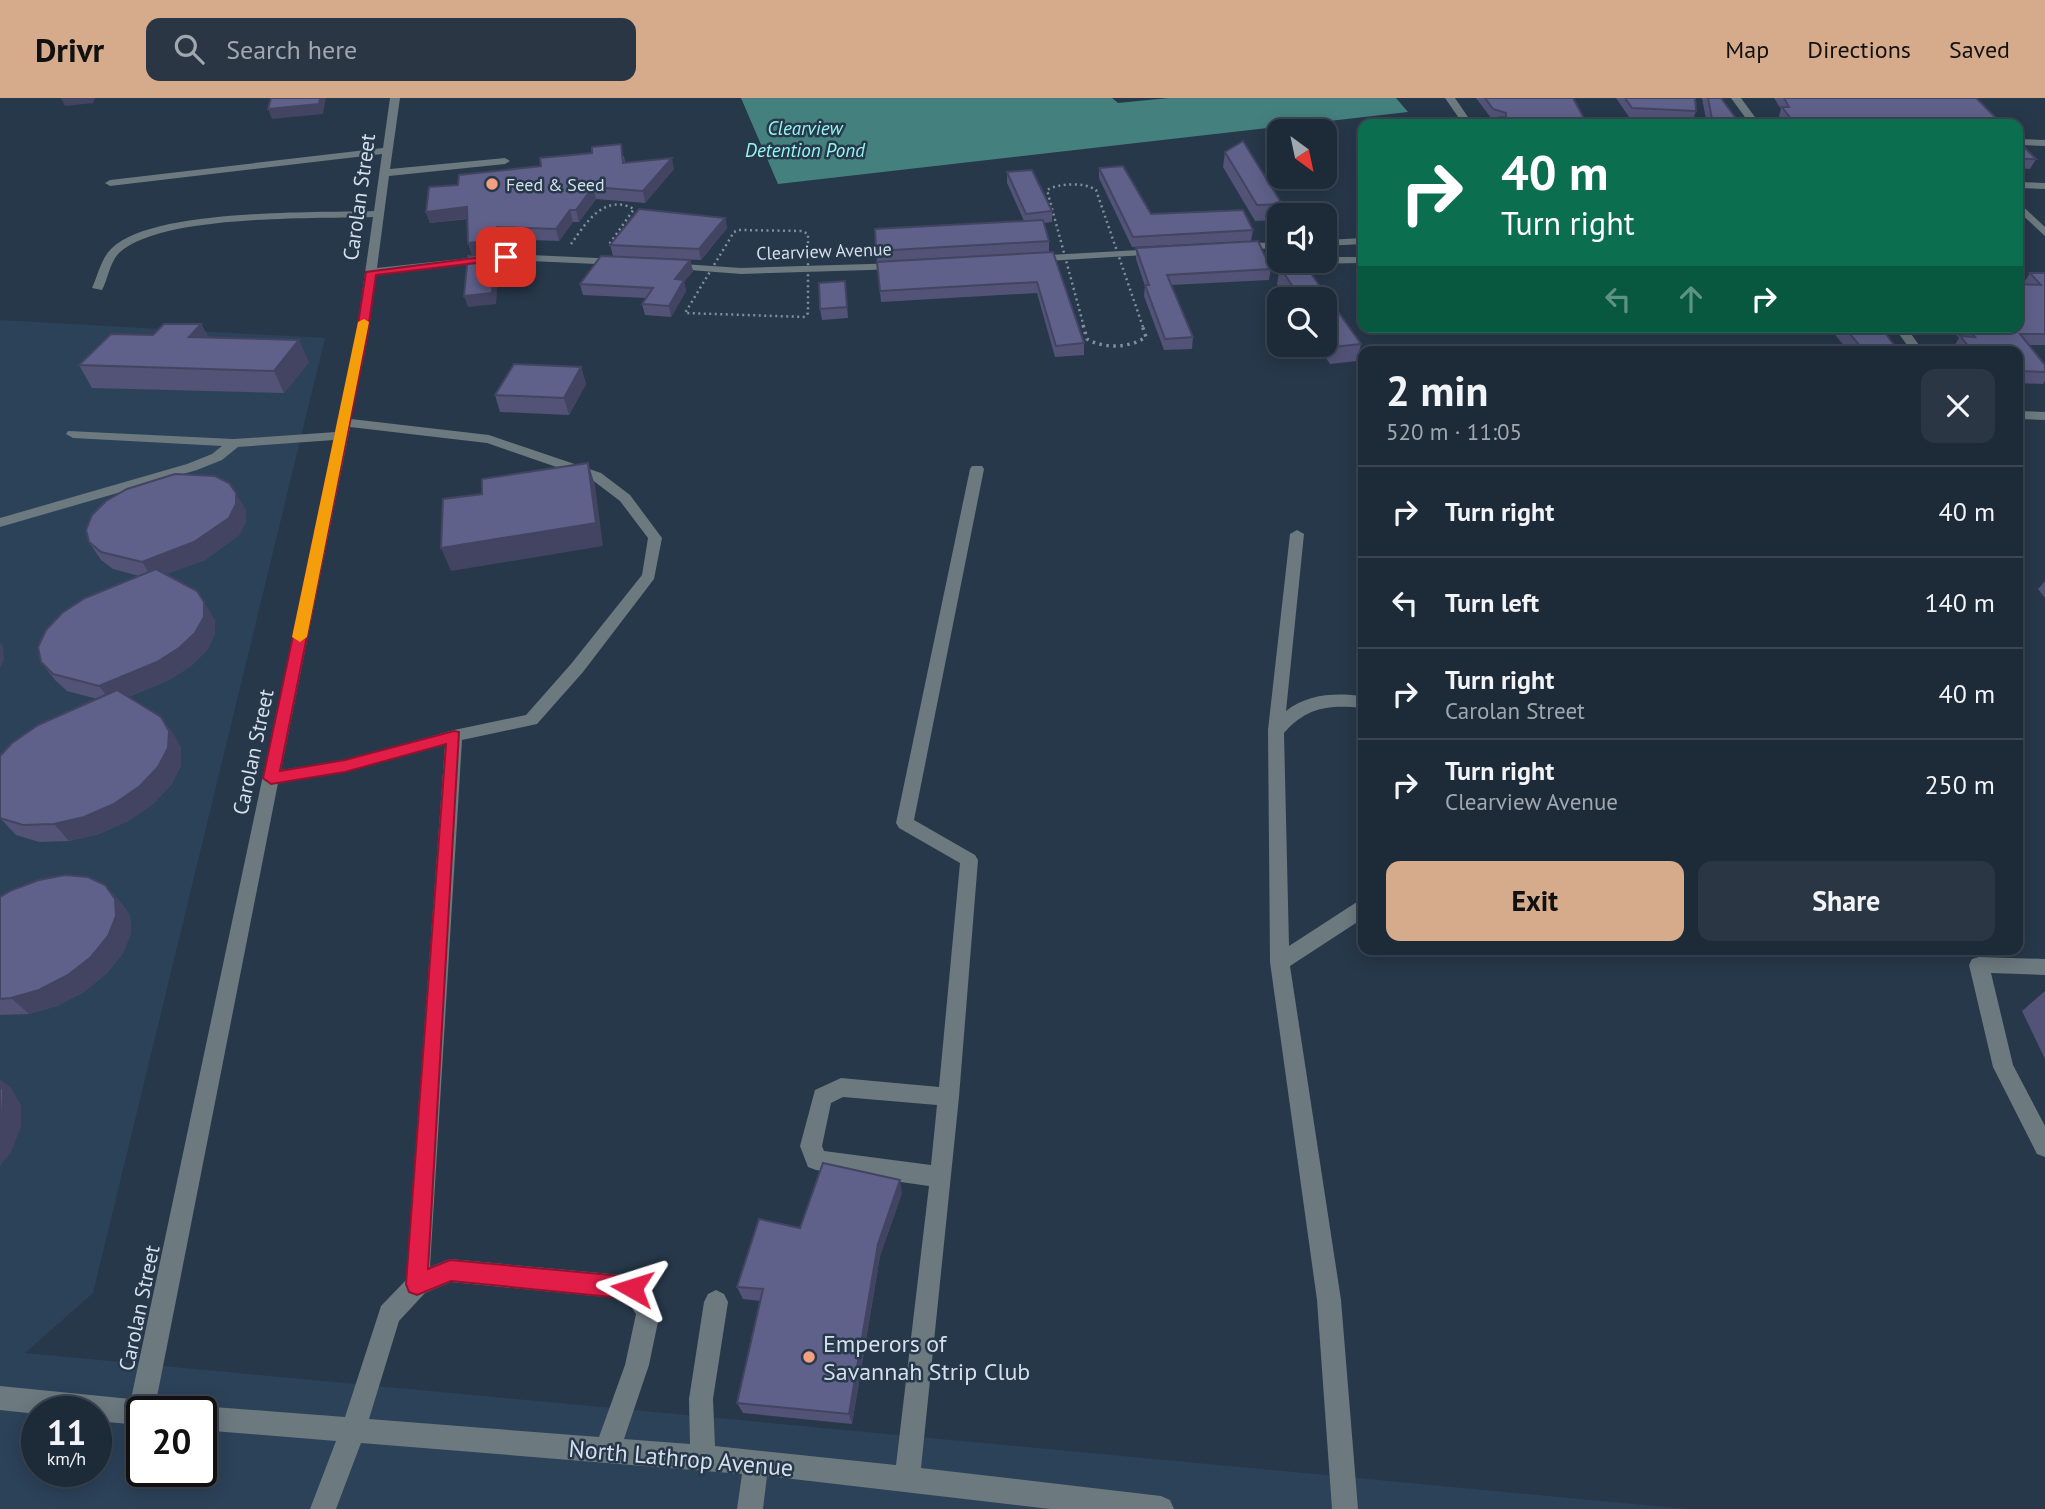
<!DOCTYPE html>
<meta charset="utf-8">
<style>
:root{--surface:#1d2a38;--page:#2a3643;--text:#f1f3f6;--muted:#a0a7ae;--line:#3b4653;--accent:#d6ab8b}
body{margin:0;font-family:"PT Sans",sans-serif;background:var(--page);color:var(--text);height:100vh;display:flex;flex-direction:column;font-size:26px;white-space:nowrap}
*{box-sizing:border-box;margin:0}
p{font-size:23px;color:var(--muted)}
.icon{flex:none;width:38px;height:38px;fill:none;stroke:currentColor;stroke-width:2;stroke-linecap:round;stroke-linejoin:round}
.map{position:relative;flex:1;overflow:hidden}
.drawer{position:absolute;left:1358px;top:248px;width:665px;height:609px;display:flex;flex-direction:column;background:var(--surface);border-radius:14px;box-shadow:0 4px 18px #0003,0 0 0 2px var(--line)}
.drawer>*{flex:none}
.top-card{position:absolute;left:1358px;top:21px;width:665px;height:214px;border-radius:14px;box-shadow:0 4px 18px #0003,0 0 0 2px var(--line);background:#0b6e4f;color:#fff;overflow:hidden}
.needle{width:46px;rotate:147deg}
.controls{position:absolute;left:1267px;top:21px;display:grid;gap:14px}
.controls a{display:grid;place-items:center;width:70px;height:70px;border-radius:14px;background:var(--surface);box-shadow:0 4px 18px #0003,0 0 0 2px var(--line);font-size:35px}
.speed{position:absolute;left:21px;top:1298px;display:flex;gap:14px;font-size:35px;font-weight:700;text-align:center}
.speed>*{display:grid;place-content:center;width:91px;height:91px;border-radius:50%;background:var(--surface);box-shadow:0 4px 18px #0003,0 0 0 2px var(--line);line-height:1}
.speed small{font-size:18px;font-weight:400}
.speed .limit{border:4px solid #111;border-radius:10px;background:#fff;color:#111}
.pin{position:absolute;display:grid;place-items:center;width:60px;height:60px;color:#fff;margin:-30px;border-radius:14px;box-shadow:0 4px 10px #0006}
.me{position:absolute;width:77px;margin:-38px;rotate:276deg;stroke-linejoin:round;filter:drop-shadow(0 0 5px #0008)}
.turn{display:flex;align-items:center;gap:24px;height:147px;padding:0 28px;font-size:32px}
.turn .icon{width:91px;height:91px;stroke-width:2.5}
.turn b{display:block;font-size:49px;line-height:60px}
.lanes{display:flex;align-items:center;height:66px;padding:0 28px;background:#0003;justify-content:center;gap:35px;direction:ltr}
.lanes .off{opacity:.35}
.round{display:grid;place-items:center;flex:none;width:74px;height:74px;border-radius:14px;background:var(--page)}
.summary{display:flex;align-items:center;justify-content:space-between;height:119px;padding:0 28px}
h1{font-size:42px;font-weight:700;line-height:52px}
.primary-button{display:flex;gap:14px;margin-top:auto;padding:14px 28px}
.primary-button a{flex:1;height:80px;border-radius:14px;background:var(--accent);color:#111;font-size:28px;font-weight:700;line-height:80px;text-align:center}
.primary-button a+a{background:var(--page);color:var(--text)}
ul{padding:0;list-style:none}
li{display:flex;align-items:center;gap:21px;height:91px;padding:0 28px;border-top:2px solid var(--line)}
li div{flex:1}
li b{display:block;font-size:26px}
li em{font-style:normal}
header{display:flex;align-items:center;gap:42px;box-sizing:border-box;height:98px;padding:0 35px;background:var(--accent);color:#111}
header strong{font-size:33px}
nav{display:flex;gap:38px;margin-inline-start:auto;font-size:24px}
.search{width:490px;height:63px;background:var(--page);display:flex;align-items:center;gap:18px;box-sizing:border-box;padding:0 24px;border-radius:14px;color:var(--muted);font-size:26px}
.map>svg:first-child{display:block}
</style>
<header>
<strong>Drivr</strong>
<div class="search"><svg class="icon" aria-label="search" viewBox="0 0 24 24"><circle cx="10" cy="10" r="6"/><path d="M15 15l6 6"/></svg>Search here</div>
<nav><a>Map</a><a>Directions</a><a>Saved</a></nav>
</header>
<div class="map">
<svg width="2045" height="1411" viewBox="0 0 2045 1411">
<rect width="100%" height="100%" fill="#27384a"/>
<path fill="#2c4259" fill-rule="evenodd" d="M0,222l325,18 -232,955 -68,60 1662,156h-1687zM37,1314h59v60h-59zM142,1314h59v60h-59z"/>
<path fill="#44817e" d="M741,0h371l6,5 51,-5h227l12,14 -630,72z"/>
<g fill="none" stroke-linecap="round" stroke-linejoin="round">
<g stroke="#818e9d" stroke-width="2.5" stroke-dasharray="2 3.5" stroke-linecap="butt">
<path d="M739,132l63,1 6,3v79l-3,4 -120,-4 49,-81z"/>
<path d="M571,146c15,-21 33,-51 63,-35l-26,37"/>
<path d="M1084,229l-37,-137c12,-7 38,-8 49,0l47,137"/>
</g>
<path stroke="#818e9d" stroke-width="3.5" stroke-dasharray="2.5 4.5" stroke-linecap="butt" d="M1083,227l4,14c17,10 43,9 59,-2l-4,-12"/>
<g fill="#6c797e" fill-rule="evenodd">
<path d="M390,0h10l-10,71 115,-11 5,3 -5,3 -116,12 -12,92 129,-14 113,5 6,3 -6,3 -113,-5 -130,15 -8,61 -17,83 138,16 112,38 29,22 32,43 -8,41 -71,93 -46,52 -75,16 -32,527 20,-8 182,17 8,4 20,32 -11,53 -25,74 66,5 -1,-45 15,-97 4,-8 8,-4 8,4 4,8 -15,97 2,47 181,19 33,-279 -113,-16 -8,-3 -8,-21 15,-56 26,-12 98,9 21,-224 -61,-35 -3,-5 74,-354 2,-3h10l2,3 -70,351 61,35 3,5 -19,237 -38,371 240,28 9,4 4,9h-124l-283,-33 -4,33h-26l5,-35 -381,-31 -25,66h-26l26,-68 -135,-11v-18h-10l10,-6 144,11 36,-111 25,-26 39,-535 -100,27 -67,11 -124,629h-12l-2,13 -44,-4v-9l-59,2 -37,-4v-24l131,13 203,-959 -96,7 -16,13 -25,10 -197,57v-9l187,-54 25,-10 10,-8 -149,-8 -7,-4 2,-3 166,8 102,-7 20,-96 17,-119c-59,2 -209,-3 -253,35 -10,9 -12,27 -18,38l-10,-2c6,-13 9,-29 19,-39 40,-41 205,-36 263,-38l8,-57 -272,32 -5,-3 5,-3 273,-32zM350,329l137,16 104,36 29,22 28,37 -6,37 -71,89 -45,51 -72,15 -109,30 -64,10zM843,999l94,8 -6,60 -107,-14 -2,-5 9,-43zM451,1184l175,17 10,15 -11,51 -26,72 -230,-18 30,-98 26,-28z"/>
<path d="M1445,0h10l15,22 27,1 5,3h-39z"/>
<path d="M1731,0h10l19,26h-10z"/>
<path d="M2018,41l27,1v6l-27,-1z"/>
<path d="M2018,84l27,1v6l-27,-1z"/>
<path d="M2018,104l27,25v9l-27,-25z"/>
<path d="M1363,140v6l-38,2v-6z"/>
<path d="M1279,144v6l-42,2 -5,-3 5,-3z"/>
<path d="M1157,151l4,1v4l-130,8 -6,-3 6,-3z"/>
<path d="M1325,159h38v6l-65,1 -6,-3h33z"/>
<path d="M668,165l73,5 161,-5 6,3 -6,3 -161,5 -77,-6 -2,-2z"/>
<path d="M1894,229h12l18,25h-12z"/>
<path d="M2018,313l27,1v8l-27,-1z"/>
<path d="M1297,432l7,4 -18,177c23,-18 50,-18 77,-15v12c-33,-3 -55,-2 -79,25l5,213 74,-48v19l-4,4 -69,45 51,334 17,209h-26l-15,-209 -47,-338 -2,-232 22,-196z"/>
<path d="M1979,859l66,2v16l-54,-2 22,92 32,61v31l-8,-3 -44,-87 -24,-102 3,-6z"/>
</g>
</g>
<g fill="#525377">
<path d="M1476,0h97l14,26h-89l1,-4 -8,-2z"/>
<path d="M1616,0h79l1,13 -3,9 -64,-3z"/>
<path d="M1702,0h19l19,26h-33z"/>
<path d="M1774,0h202l26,26h-218l-5,-8 2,-7z"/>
<path d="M2018,43l18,18 -6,10 -12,-1z"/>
<path d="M1225,54l57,52 -3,16 -24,1 -32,-54z"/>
<path d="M624,58l1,7 49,6 -29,34 -49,-4 -17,23h-6l-14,19 -58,-2 -1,13 -28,3 -4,-12v-24l-38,4 -4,-11 32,-27 83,-19z"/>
<path d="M1099,70l52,46 102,16 -2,11 -119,6 -33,-69z"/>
<path d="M1007,74l45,39v11l-8,1 5,18v11l-172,10 -2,-33 149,-8 -17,-38z"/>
<path d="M725,120l2,10 -26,32 -88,-4 -3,-11z"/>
<path d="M1136,150l135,21 -2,11 -98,5 22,52 -1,12 -28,1 -20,-54 1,-10 -9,-27z"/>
<path d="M1053,154l31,91v12l-29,2 -18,-64 -156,9 -4,-40z"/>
<path d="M690,162l3,11 -9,11 2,9 -15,26 -26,-2 -3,-11 4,-6 -63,-3 -3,-11z"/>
<path d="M1305,167l56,79 -4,17 -27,3 -13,-19h8v-46h-38l-10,-15 3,-17z"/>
<path d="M2030,175h15v72h-16l16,20v16l-2,3 -25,-1v-31h-61l-4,-4 6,-10 -9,-11h68l5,-43z"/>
<path d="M845,183l3,37 -26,2 -2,-11z"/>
<path d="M201,226l7,13 101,25 -25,31 -192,-5 -13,-23 74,-30z"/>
<path d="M1829,229h52l18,25h-50z"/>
<path d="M581,269l5,17 -17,31 -69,-3 -5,-17z"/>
<path d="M246,412v12l-7,13 -34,25 -39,14 49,46v14l-8,16 -16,16 -22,14 -41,17 33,20 12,17 8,14v17l-10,20 -18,19 -25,17 -29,13 -30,7 -30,1 -23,-7 -16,-17 97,-119 -30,-8 -12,-11 -14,-18 98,-86 -26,-7 -12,-9 -12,-18z"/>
<path d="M2045,483v17l-7,-9z"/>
<path d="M105,787l15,17 10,13 1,18 -8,20 -16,20 -23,19 -27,14 -28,8 -29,1v-118z"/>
<path d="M2045,893v68l-23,-48z"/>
<path d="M902,1095l-22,63 -28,168 -109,-11 -6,-10 24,-102 -18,-2 -6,-12 63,-59z"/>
</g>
<g fill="#424461">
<path d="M61,0h34l-2,5 -28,3z"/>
<path d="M320,0h6l-3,16 -51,5 -4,-10z"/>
<path d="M672,60l2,11 -29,34 -2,-12z"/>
<path d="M593,89l3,12 -17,23 -3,-12z"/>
<path d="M467,109l4,11 -41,5 -4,-11z"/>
<path d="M570,112l3,12 -14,19 -3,-12z"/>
<path d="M725,120l2,10 -26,32 -2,-11z"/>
<path d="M497,129l4,12 -1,13 -28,3 -4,-12z"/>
<path d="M495,155l4,11 -3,40 -28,3 -4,-11z"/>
<path d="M690,162l3,11 -9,11 2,9 -15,26 -2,-11 6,-27z"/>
<path d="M201,226l11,22 -23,-9z"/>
<path d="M299,242l10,22 -25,31 -10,-22z"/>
<path d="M581,269l5,17 -17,31 -5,-17z"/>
<path d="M588,365l7,22 8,61 -152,25 -10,-23z"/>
<path d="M236,395l10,17v12l-7,13 -34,25 -52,19 -11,-17z"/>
<path d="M204,504l11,18v14l-8,16 -16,16 -22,14 -57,23 -13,-17z"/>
<path d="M0,544l3,4 1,14 -4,8z"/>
<path d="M161,619l12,17 8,14v17l-10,20 -18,19 -25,17 -29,13 -30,7 -15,-17z"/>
<path d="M105,787l15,17 10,13 1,18 -8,20 -16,20 -23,19 -27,14 -28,8 -18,-16z"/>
<path d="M0,981l11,9 10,17v22l-10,25 -11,14z"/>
<path d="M900,1082l2,13 -22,63 -28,168 -3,-10 29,-170z"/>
</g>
<g fill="#5f618a" stroke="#424461" stroke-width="2">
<path d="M271,0h49l-1,6 -51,5z"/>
<path d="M1485,0h88l14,26h-82l-5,-7h6v-4l-13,-4z"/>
<path d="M1625,0h70l1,13 -64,-3z"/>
<path d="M1708,0h13l19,26h-27z"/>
<path d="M1784,0h192l26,26h-207l-13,-17h7z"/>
<path d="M1243,43l39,63 -25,1 -32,-53z"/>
<path d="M2018,43l18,18h-18z"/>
<path d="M621,46l2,19 49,-5 -29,33 -50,-4 -17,23h-6l-14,19 -59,-2 -1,13 -28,3 -1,-36 -41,5 3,-25 29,-2 1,-10 82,-9 -1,-8 52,-5v-6z"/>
<path d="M1123,68l28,48 92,-4 10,20 -120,7 -34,-69z"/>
<path d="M1032,72l20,41 -26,3 -19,-42z"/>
<path d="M639,111l86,9 -26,31 -89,-4z"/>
<path d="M1043,122l6,21 -173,10 -1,-22z"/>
<path d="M1258,143l13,28 -104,6 26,62 -28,2 -20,-54h4l-13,-37z"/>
<path d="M1053,154l31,91 -28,3 -19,-64 -157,9 -3,-29z"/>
<path d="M495,155l-3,40 -28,3 4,-40z"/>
<path d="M601,158l89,4 -15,19 9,1 -15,26 -27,-2 11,-16 -73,-4z"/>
<path d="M1305,167l56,79 -28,3 -8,-12v-36h-24l-21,-32z"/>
<path d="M2030,175h15v61h-25l25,31v7l-27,-1v-19h-45l-13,-16 15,1 -8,-10h51v-43l23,1z"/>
<path d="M845,183l2,26 -27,2 -1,-26z"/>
<path d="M164,226h37l-12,13 110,3 -25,31 -195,-6 32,-31 42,1z"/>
<path d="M1844,229h37l18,25h-34z"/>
<path d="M514,266l67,3 -17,31 -69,-3z"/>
<path d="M588,365l8,60 -155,25 2,-49 39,-5v-15z"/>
<path d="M175,376l40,2 14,7 7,10v11l-7,14 -35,24 -52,20 -41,-10 -12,-10 -3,-12 6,-15 14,-14 21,-12z"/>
<path d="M156,471l41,22 7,11v15l-9,16 -16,15 -22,14 -58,24 -46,-12 -12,-12 -3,-15 8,-17 16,-17 23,-15z"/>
<path d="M117,592l44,27 8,14 -1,17 -10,19 -18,19 -26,18 -30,13 -30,7 -31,1 -23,-7v-62l12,-13 26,-18z"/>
<path d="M65,777l23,2 17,8 10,14 1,17 -8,20 -17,21 -23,18 -29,15 -28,8 -11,1v-102l12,-7 27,-10z"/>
<path d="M0,987l3,5 -1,22 -2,4z"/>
<path d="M823,1065l77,17 -22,64 -29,170 -112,-11 26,-114 -26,-2 22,-68 41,9z"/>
</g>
<path fill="#e11d48" stroke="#92132f" stroke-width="2" d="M506,156l3,5 -133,16 -9,62 -87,434 65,-11 109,-29 5,1 -31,537 22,-9 182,17 7,4 3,7 -3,7 -7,4 -181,-18 -34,14 -8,-3 -3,-8 40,-540 -101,28 -74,12 -8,-6 93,-441 10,-65z"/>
<path fill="#f59e0b" d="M364,221l5,3 -62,315 -7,5 -8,-5 66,-315z"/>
<g fill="#f2a080" stroke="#27384a" stroke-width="2.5">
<circle cx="492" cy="86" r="7"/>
<circle cx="809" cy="1259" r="7"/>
</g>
<g text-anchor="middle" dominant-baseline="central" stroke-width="5" stroke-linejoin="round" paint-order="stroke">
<g font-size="18" fill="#d5dfeb" stroke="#27384a" text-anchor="start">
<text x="506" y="86">Feed &amp; Seed</text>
</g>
<g font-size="18" fill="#d5dfeb" stroke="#27384a">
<text transform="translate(824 153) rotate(-2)">Clearview Avenue</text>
</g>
<g font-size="19" font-style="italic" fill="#94f8f2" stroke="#27384a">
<text x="805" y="30">Clearview<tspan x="805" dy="22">Detention Pond</tspan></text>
</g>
<g font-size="21" fill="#d5dfeb" stroke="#27384a">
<text transform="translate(359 99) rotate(-82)">Carolan Street</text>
<text transform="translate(253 654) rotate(-78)">Carolan Street</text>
<text transform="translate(139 1210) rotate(-78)">Carolan Street</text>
</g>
<g font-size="24" fill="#d5dfeb" stroke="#27384a" text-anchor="start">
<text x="823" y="1245">Emperors of<tspan x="823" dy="28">Savannah Strip Club</tspan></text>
</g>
<g font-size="24" fill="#d5dfeb" stroke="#27384a">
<text transform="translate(681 1360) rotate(5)">North Lathrop Avenue</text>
</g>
</g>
</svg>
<div class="controls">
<a><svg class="needle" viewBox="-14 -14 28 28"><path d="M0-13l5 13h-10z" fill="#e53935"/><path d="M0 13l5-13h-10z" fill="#a0a7ae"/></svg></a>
<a><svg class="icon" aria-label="sound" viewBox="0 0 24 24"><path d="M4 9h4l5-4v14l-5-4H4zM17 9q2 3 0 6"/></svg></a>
<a><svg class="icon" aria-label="search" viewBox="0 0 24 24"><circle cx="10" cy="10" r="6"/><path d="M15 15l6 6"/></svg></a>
</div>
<div class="speed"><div>11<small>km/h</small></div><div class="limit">20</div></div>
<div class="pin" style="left:506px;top:159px;background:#d93025"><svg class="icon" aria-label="arrive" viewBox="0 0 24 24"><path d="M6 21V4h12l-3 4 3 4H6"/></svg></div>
<svg class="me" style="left:632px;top:1190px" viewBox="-20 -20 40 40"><path d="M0-17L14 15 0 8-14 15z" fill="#e11d48" stroke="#fff" stroke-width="4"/></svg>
<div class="top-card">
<div class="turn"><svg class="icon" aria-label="right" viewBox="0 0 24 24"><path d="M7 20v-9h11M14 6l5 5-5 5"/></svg><div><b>40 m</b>Turn right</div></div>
<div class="lanes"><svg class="icon off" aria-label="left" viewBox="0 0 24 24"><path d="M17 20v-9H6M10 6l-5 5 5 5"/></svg><svg class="icon off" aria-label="ahead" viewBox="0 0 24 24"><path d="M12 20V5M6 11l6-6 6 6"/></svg><svg class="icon" aria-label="right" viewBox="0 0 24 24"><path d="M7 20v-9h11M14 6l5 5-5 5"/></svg></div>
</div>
<section class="drawer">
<div class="summary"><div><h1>2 min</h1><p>520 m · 11:05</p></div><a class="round"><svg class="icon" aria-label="close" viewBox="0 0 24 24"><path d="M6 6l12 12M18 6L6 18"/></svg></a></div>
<ul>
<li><svg class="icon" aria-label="right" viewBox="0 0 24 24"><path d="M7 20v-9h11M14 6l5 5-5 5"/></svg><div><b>Turn right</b></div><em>40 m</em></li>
<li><svg class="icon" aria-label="left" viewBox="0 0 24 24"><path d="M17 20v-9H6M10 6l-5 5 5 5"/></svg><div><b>Turn left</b></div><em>140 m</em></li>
<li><svg class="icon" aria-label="right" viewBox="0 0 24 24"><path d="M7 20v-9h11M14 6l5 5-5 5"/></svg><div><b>Turn right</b><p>Carolan Street</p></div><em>40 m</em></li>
<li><svg class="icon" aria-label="right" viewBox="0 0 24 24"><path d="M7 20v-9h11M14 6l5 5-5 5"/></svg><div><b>Turn right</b><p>Clearview Avenue</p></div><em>250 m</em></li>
</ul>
<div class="primary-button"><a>Exit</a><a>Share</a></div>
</section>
</div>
